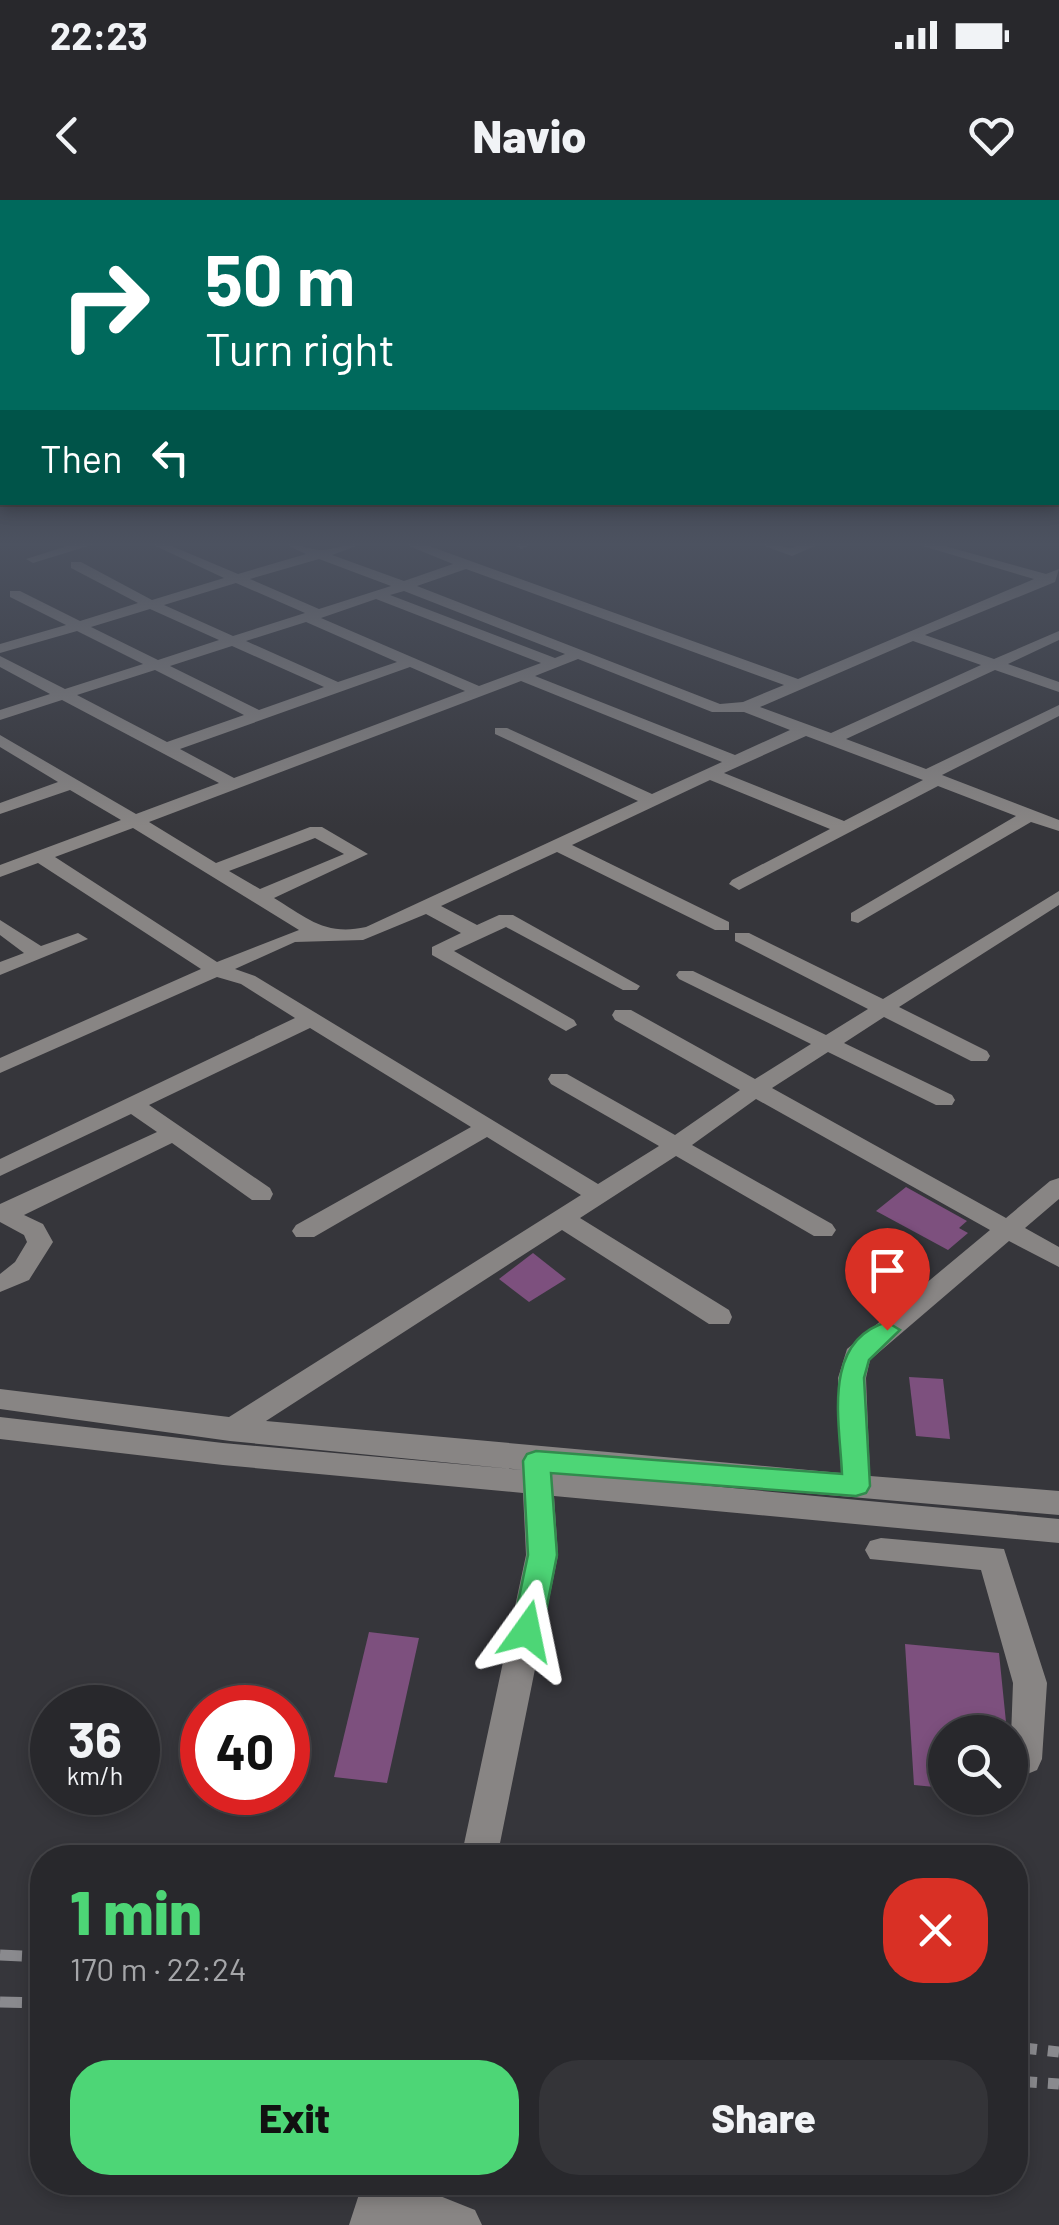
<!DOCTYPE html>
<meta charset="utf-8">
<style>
:root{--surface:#28282c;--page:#343438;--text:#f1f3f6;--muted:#a5a6a9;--line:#444448;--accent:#4dd676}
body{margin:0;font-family:Barlow,sans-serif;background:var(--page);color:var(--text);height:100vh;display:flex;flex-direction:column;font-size:38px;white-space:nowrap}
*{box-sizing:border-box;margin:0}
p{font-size:32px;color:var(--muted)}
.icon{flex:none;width:55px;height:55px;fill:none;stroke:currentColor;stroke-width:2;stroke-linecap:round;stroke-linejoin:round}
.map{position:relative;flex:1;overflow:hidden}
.sheet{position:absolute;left:30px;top:1645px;width:998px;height:350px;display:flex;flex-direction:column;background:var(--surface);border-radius:40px;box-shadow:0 5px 15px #0003,0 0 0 2px var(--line)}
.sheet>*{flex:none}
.hud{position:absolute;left:0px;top:0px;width:1060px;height:305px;box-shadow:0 5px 15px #0003,0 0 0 2px var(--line);background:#00695c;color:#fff;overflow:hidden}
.fabs{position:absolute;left:928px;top:1515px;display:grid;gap:20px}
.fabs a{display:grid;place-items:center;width:100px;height:100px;border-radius:50%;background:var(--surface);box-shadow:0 5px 15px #0003,0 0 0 2px var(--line);font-size:50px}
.speed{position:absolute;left:30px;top:1485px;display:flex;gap:20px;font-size:50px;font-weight:700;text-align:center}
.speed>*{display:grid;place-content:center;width:130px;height:130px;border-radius:50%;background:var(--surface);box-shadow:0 5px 15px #0003,0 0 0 2px var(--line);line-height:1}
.speed small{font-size:25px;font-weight:400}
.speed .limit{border:15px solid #d22;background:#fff;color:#111}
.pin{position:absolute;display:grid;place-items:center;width:85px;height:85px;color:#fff;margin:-102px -42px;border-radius:50% 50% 50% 0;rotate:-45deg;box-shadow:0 0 10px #0007}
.pin .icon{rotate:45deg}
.me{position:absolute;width:110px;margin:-55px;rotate:12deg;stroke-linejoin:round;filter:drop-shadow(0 0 8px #0008)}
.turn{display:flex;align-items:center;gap:35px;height:210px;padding:0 40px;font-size:45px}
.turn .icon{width:130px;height:130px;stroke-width:2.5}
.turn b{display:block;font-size:70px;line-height:85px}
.then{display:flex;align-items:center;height:95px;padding:0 40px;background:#0003;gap:20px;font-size:38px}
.round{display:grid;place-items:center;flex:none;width:105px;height:105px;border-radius:40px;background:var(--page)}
.overview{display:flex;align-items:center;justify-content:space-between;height:170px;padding:0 40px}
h1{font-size:60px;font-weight:800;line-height:75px;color:var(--accent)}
.primary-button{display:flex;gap:20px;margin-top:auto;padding:20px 40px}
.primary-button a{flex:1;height:115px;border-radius:40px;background:var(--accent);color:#111;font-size:40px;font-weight:800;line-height:115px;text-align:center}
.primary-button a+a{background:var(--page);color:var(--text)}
.status{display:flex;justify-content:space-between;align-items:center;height:70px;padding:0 50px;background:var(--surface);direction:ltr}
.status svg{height:28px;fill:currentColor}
header{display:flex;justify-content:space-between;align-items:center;height:130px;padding:0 40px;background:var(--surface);font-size:45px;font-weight:800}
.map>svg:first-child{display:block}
</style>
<div class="status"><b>22:23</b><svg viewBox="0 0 49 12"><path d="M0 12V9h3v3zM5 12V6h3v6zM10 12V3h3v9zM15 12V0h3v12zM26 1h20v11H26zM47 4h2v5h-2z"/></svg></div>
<header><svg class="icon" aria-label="back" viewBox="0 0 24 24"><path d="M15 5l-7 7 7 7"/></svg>Navio<svg class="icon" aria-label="heart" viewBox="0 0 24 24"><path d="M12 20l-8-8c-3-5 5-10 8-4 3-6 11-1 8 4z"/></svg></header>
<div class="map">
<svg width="1059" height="2025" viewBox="0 0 1059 2025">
<rect width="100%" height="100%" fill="#36363b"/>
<g fill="#7d507e">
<path d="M906,987l61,34 -8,7 9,5 -20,17 -72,-39z"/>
<path d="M533,1053l33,26 -37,23 -30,-23z"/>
<path d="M909,1177l34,2 7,60 -34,-3z"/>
<path d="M369,1432l50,6 -32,145 -53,-6z"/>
<path d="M905,1444l94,9 8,79h-62v56l-31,-3z"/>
</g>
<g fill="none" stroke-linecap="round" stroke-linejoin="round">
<g fill="#888584" fill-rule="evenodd">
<path d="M80,342h21l-68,21 -7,-4z"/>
<path d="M147,342h15l76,32 68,-20 -26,-12c14,0 26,7 39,8 13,1 32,-8 48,-8l-35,13 72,26 49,-17 -54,-22h19l380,137 236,-100 -125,-37h21l116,32 13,-5 -4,13 -130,53 69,24 65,-28v9l-51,24 51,18v10l-64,-22 -149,69 80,30 133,-64v11l-117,59 117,45v11l-28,-9 -173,101 -7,-2v-8l165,-97 -78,-30 -199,104 -10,-6 3,-4 98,-51 -120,-49 -138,65 157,77v8h-14l-158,-78 -116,54 36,19 22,-10h14l127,71 -3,4h-14l-117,-63 -52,24 120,69 3,5 -11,6 -134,-76v-8l29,-14 -35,-19 -63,26 -68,2 -60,27 20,7 343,208 61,-38 -108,-62 -3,-5 3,-5h16l108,61 65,-45 -125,-70 -3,-5 3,-5h16l124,69 56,-35 -132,-65 -3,-4 3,-4h14l133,64 42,-26 -133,-68v-8h14l134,66 176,-108v14l-160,102 88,44 3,5 -3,5h-16l-87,-44 -40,26 108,52 3,5 -3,5h-16l-108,-53 -56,36 234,130 44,-37 9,-3v21l-34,29 34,19v20l-50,-26 -139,119 -4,18 4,98 189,15v24l-507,-44 507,48v24l-505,-47 4,59 -61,303h-36l65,-303 -3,-62 -300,-28 -223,-26v-22l223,26 300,27 -293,-29 -230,-32v-20l229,28 352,-222 -94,-58 -173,100h-18l-4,-6 4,-6 175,-98 -161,-99 -161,77 121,83 3,6 -3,6h-18l-80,-57 -148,72 19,9 10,18 -24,38 -29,12v-18l15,-12 12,-20 -3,-7 -24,-13v-18l157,-72 -26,-18 -131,62v-17l295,-141 -54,-34 -24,-7 -217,96v-15l201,-89 -163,-106 -38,14v-12l121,-45 -51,-30 -70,24v-11l58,-21 -58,-35v-12l136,79 83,-31 -157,-83 -62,20v-10l50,-16 -50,-27v-11l65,33 78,-25 -66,-33 -77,22v-9l66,-19 -56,-28v-6h10l60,30 58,-18 -67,-35v-6h10l71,38 72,-22zM319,359l72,27 -72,23 -69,-30zM466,369l318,116 -41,17 -23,2 -303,-118zM236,383l69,30 -72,23 -69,-31zM404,391l161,63 -10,4 -165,-63zM376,399l165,64 -62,23 -158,-68zM150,409l69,31 -61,20 -67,-33zM306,422l91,40 -59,20 -92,-41zM913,441l68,24 -150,68 -71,-26zM232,446l92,41 -65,23 -89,-44zM578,459l134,53h32l46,18 -55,25 -200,-79zM410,467l55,24 -231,87 -54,-29zM155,470l89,45 -77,27 -90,-47zM521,481l201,81 -70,32 -145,-66h-12v6l143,67 -272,126c-41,9 -59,-9 -92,-29l94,-44 -46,-27h-12l-94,36 -67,-41zM806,536l117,44 -79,41 -120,-48zM133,628l166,102 -82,32 -162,-105zM315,638l29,16 -84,35 -31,-18zM756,899l234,131 -143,119 -9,29 3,95 -575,-52 296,-191 147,94h20l3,-7 -3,-7 -149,-92 96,-62 138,80h18l4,-6 -4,-6 -140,-79z"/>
<path d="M517,342h20l-16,7 -6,-4z"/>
<path d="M754,342l38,6 14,-6h18l-32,14z"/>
<path d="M0,720l41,26 37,-13 10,6 -88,36v-13l24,-9 -24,-18z"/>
<path d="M881,1338l123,11 43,134 -5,76 -5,11 -12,5 -12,-5 -3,-6 3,-81 -32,-113 -111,-11 -5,-9 5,-9z"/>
<path d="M363,1982h42l70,28 7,15h-133z"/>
</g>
<g stroke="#8a8a8e" stroke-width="11" stroke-dasharray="22 11" stroke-linecap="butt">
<path d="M0,1755l42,2"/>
<path d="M0,1802l42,1"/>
<path d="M1015,1847l44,5"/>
<path d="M1015,1881l44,3"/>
</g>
</g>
<linearGradient id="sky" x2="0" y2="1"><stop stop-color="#1e1e20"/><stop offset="0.55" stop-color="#4c5260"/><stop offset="1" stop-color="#4c5260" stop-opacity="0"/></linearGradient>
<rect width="1059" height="626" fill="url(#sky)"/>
<path fill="#4dd676" stroke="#328b4d" stroke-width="2.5" d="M887,1122l13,8 -31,30 -5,18 6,108 -4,7 -10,3 -305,-23 6,82 -15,76 -5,9 -10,3 -11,-3 -4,-9 16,-76 -5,-94 4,-7 9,-3 306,23c-2,-51 -21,-133 45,-152z"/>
</svg>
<div class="fabs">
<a><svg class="icon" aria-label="search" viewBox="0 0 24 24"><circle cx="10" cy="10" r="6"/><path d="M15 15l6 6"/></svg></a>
</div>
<div class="speed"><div>36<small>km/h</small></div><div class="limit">40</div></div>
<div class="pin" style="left:887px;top:1130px;background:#d93025"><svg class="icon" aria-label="arrive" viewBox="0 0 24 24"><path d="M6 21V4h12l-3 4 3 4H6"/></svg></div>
<svg class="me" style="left:527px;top:1431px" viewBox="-20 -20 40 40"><path d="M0-17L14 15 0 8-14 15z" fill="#4dd676" stroke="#fff" stroke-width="4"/></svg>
<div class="hud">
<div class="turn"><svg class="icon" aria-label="right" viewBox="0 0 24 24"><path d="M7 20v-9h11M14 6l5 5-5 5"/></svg><div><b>50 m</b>Turn right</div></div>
<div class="then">Then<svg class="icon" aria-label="left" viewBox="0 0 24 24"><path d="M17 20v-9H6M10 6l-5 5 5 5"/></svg></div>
</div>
<section class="sheet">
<div class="overview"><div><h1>1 min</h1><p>170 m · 22:24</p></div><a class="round" style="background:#d93025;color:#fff"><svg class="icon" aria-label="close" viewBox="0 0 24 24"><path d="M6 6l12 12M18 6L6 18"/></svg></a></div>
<div class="primary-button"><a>Exit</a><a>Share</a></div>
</section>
</div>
